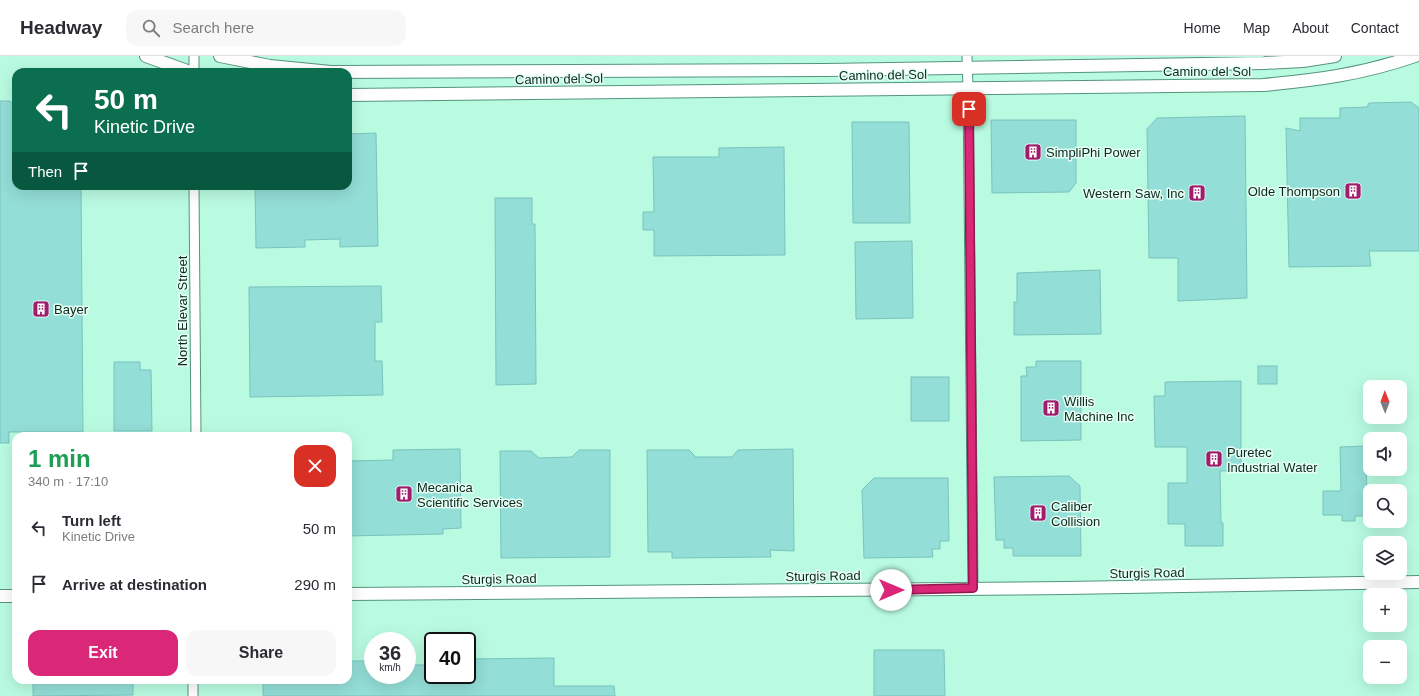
<!DOCTYPE html>
<meta charset="utf-8">
<style>
:root{--surface:#fff;--page:#f7f7f7;--text:#2b2b33;--muted:#7c7c81;--line:#e1e1e2;--accent:#db2777}
body{margin:0;font-family:Arial,sans-serif;background:var(--page);color:var(--text);height:100vh;display:flex;flex-direction:column;font-size:15px;white-space:nowrap}
*{box-sizing:border-box;margin:0}
p{font-size:13px;color:var(--muted)}
.icon{flex:none;width:22px;height:22px;fill:none;stroke:currentColor;stroke-width:2;stroke-linecap:round;stroke-linejoin:round}
.map{position:relative;flex:1;overflow:hidden}
.sheet{position:absolute;left:12px;top:376px;width:340px;height:252px;display:flex;flex-direction:column;background:var(--surface);border-radius:12px;box-shadow:0 4px 16px #0002}
.sheet>*{flex:none}
.banner{position:absolute;left:12px;top:12px;width:340px;height:122px;border-radius:12px;box-shadow:0 4px 16px #0002;background:#0b6e4f;color:#fff;overflow:hidden}
.needle{width:26px;rotate:359deg}
.buttons{position:absolute;left:1363px;top:324px;display:grid;gap:8px}
.buttons a{display:grid;place-items:center;width:44px;height:44px;border-radius:8px;background:var(--surface);box-shadow:0 4px 16px #0002;font-size:20px}
.speed{position:absolute;left:364px;top:576px;display:flex;gap:8px;font-size:20px;font-weight:700;text-align:center}
.speed>*{display:grid;place-content:center;width:52px;height:52px;border-radius:50%;background:var(--surface);box-shadow:0 4px 16px #0002;line-height:1}
.speed small{font-size:10px;font-weight:400}
.speed .limit{border:2px solid #111;border-radius:6px;background:#fff;color:#111}
.pin{position:absolute;display:grid;place-items:center;width:34px;height:34px;color:#fff;margin:-17px;border-radius:8px;box-shadow:0 2px 6px #0006}
.me{position:absolute;width:44px;margin:-22px;rotate:90deg;stroke-linejoin:round;filter:drop-shadow(0 0 3px #0008)}
.turn{display:flex;align-items:center;gap:14px;height:84px;padding:0 16px;font-size:18px}
.turn .icon{width:52px;height:52px;stroke-width:2.5}
.turn b{display:block;font-size:28px;line-height:34px}
.then{display:flex;align-items:center;height:38px;padding:0 16px;background:#0003;gap:8px;font-size:15px}
.round{display:grid;place-items:center;flex:none;width:42px;height:42px;border-radius:12px;background:var(--page)}
.summary{display:flex;align-items:center;justify-content:space-between;height:68px;padding:0 16px}
h1{font-size:24px;font-weight:800;line-height:30px;color:#1e9e55}
.cta{display:flex;gap:8px;margin-top:auto;padding:8px 16px}
.cta a{flex:1;height:46px;border-radius:12px;background:var(--accent);color:#fff;font-size:16px;font-weight:800;line-height:46px;text-align:center}
.cta a+a{background:var(--page);color:var(--text)}
ul{padding:0;list-style:none}
li{display:flex;align-items:center;gap:12px;height:56px;padding:0 16px}
li div{flex:1}
li b{display:block;font-size:15px}
li em{font-style:normal}
header{display:flex;align-items:center;gap:24px;box-sizing:border-box;height:56px;padding:0 20px;background:var(--surface);border-bottom:1px solid var(--line)}
header strong{font-size:19px}
nav{display:flex;gap:22px;margin-inline-start:auto;font-size:14px}
.search{width:280px;height:36px;background:var(--page);display:flex;align-items:center;gap:10px;box-sizing:border-box;padding:0 14px;border-radius:12px;color:var(--muted);font-size:15px}
.map>svg:first-child{display:block}
</style>
<header>
<strong>Headway</strong>
<div class="search"><svg class="icon" aria-label="search" viewBox="0 0 24 24"><circle cx="10" cy="10" r="6"/><path d="M15 15l6 6"/></svg>Search here</div>
<nav><a>Home</a><a>Map</a><a>About</a><a>Contact</a></nav>
</header>
<div class="map">
<svg width="1419" height="640" viewBox="0 0 1419 640">
<rect width="100%" height="100%" fill="#b9fbe1"/>
<g fill="#93ded7" stroke="#79c3bd">
<path d="M0,45h10l6,6v79h65l2,246h-74v11h-9z"/>
<path d="M1411,46l8,6v143h-50l2,15 -82,1 -3,-139 14,3v-13h40v-10l27,-1 2,-4z"/>
<path d="M1245,60l2,182 -69,3v-43h-29l-2,-129 10,-11z"/>
<path d="M991,64h85v63l-7,9 -77,1z"/>
<path d="M852,66h57l1,101h-57z"/>
<path d="M376,77l2,113 -38,1v-8l-35,1v7l-49,1 -1,-62h93v-52z"/>
<path d="M784,91l1,108 -131,1v-26h-11v-18h11l-1,-55h66v-9z"/>
<path d="M495,142h37v26h3l1,160 -40,1z"/>
<path d="M912,185l1,77 -57,1 -1,-77z"/>
<path d="M1100,214l1,64 -87,1v-33h3v-29z"/>
<path d="M381,230l1,36h-7v39h7l1,34 -133,2 -1,-110z"/>
<path d="M1036,305h45v79l-60,1v-65h6l-1,-9h10z"/>
<path d="M114,306h26v8h11l1,61h-38z"/>
<rect x="1258" y="310" width="19" height="18"/>
<rect x="911" y="321" width="38" height="44"/>
<path d="M1241,325v90h-21l1,52h2v23h-38v-22h-17v-41h19v-36h-32l-1,-51h11v-14z"/>
<path d="M1365,390l2,45h3v25h-15v5h-13v-6h-19v-24h18l-1,-44z"/>
<path d="M460,393l1,79 -18,1v5l-95,2v-75l45,-1v-10z"/>
<path d="M793,393l1,102 -24,-1 1,7 -99,1v-6h-24l-1,-102h42l7,7h36l6,-7z"/>
<path d="M579,394h31v107l-109,1 -1,-107h31l8,7 33,-1z"/>
<path d="M1069,420l11,10 1,70h-68v-8h-9v-8h-8l-2,-63z"/>
<path d="M874,422h74l1,63h-9v8h-8l1,8 -69,1 -2,-68z"/>
<path d="M874,594h70l1,46h-71z"/>
<path d="M554,602v28h60l1,10h-352v-16h85v-19h25v14h34v-10h26v10h34v-16z"/>
<path d="M33,624h100v15l-100,1z"/>
</g>
<g fill="none" stroke-linecap="round" stroke-linejoin="round">
<g stroke="#55947e" stroke-width="11">
<g id="minor">
<path d="M967,0l1,32 5,500"/>
<path d="M194,16v-16"/>
<path d="M194,130l2,250"/>
<path d="M193,624v16"/>
</g>
</g>
<g stroke="#55947e" stroke-width="14">
<g id="tertiary">
<path d="M146,0l44,16"/>
<path d="M220,0l50,10 61,6 494,-2 439,-7 39,-2 32,-5"/>
<path d="M348,39l915,-10c55,-5 100,-11 152,-29"/>
<path d="M348,538l718,-6 353,-6"/>
<path d="M0,540h16"/>
</g>
</g>
<use href="#minor" stroke="#fff" stroke-width="9"/>
<use href="#tertiary" stroke="#fff" stroke-width="12"/>
</g>
<g fill="none" stroke-linecap="round" stroke-linejoin="round">
<g stroke="#8e194d" stroke-width="10">
<path id="route" d="M891,534l82,-2 -4,-479"/>
</g>
<use href="#route" stroke="#db2777" stroke-width="7"/>
</g>
<defs>
<g id="building-square" transform="scale(0.9)"><rect x="-9" y="-9" width="18" height="18" rx="4" fill="#a01d6e" stroke="#e5fff4"/><path d="M-4-6H4V6H1V3H-1V6H-4ZM-2.5-4.3h1.7v1.8h-1.7ZM.8-4.3h1.7v1.8H.8ZM-2.5-1h1.7V.8h-1.7ZM.8-1h1.7V.8H.8Z" fill="#fff"/></g>
</defs>
<g fill-rule="evenodd">
<use href="#building-square" x="1033" y="96"/>
<use href="#building-square" x="1353" y="135"/>
<use href="#building-square" x="1197" y="137"/>
<use href="#building-square" x="41" y="253"/>
<use href="#building-square" x="1051" y="352"/>
<use href="#building-square" x="1214" y="403"/>
<use href="#building-square" x="404" y="438"/>
<use href="#building-square" x="1038" y="457"/>
</g>
<g text-anchor="middle" dominant-baseline="central" stroke-width="3" stroke-linejoin="round" paint-order="stroke">
<g font-size="13" fill="#0c271e" stroke="#e5fff4">
<text x="1207" y="15">Camino del Sol</text>
<text transform="translate(883 19) rotate(-1)">Camino del Sol</text>
<text transform="translate(559 23) rotate(-1)">Camino del Sol</text>
<text transform="translate(182 255) rotate(-90)">North Elevar Street</text>
<text transform="translate(1147 517) rotate(-1)">Sturgis Road</text>
<text transform="translate(823 520) rotate(-1)">Sturgis Road</text>
<text transform="translate(499 523) rotate(-1)">Sturgis Road</text>
</g>
<g font-size="13" fill="#0c271e" stroke="#e5fff4" text-anchor="start">
<text x="1046" y="96">SimpliPhi Power</text>
<text x="1340" y="135" text-anchor="end">Olde Thompson</text>
<text x="1184" y="137" text-anchor="end">Western Saw, Inc</text>
<text x="54" y="253">Bayer</text>
<text x="1064" y="345">Willis<tspan x="1064" dy="15">Machine Inc</tspan></text>
<text x="1227" y="396">Puretec<tspan x="1227" dy="15">Industrial Water</tspan></text>
<text x="417" y="431">Mecanica<tspan x="417" dy="15">Scientific Services</tspan></text>
<text x="1051" y="450">Caliber<tspan x="1051" dy="15">Collision</tspan></text>
</g>
</g>
</svg>
<div class="buttons">
<a><svg class="needle" viewBox="-14 -14 28 28"><path d="M0-13l5 13h-10z" fill="#e53935"/><path d="M0 13l5-13h-10z" fill="#7c7c81"/></svg></a>
<a><svg class="icon" aria-label="sound" viewBox="0 0 24 24"><path d="M4 9h4l5-4v14l-5-4H4zM17 9q2 3 0 6"/></svg></a>
<a><svg class="icon" aria-label="search" viewBox="0 0 24 24"><circle cx="10" cy="10" r="6"/><path d="M15 15l6 6"/></svg></a>
<a><svg class="icon" aria-label="layers" viewBox="0 0 24 24"><path d="M12 4l9 5-9 5-9-5zM3 14l9 5 9-5"/></svg></a>
<a>+</a>
<a>−</a>
</div>
<div class="speed"><div>36<small>km/h</small></div><div class="limit">40</div></div>
<div class="pin" style="left:969px;top:53px;background:#d93025"><svg class="icon" aria-label="arrive" viewBox="0 0 24 24"><path d="M6 21V4h12l-3 4 3 4H6"/></svg></div>
<svg class="me" style="left:891px;top:534px" viewBox="-20 -20 40 40"><circle r="19" fill="#fff"/><path d="M0-13L10 11 0 6-10 11z" fill="#db2777"/></svg>
<div class="banner">
<div class="turn"><svg class="icon" aria-label="left" viewBox="0 0 24 24"><path d="M17 20v-9H6M10 6l-5 5 5 5"/></svg><div><b>50 m</b>Kinetic Drive</div></div>
<div class="then">Then<svg class="icon" aria-label="arrive" viewBox="0 0 24 24"><path d="M6 21V4h12l-3 4 3 4H6"/></svg></div>
</div>
<section class="sheet">
<div class="summary"><div><h1>1 min</h1><p>340 m · 17:10</p></div><a class="round" style="background:#d93025;color:#fff"><svg class="icon" aria-label="close" viewBox="0 0 24 24"><path d="M6 6l12 12M18 6L6 18"/></svg></a></div>
<ul>
<li><svg class="icon" aria-label="left" viewBox="0 0 24 24"><path d="M17 20v-9H6M10 6l-5 5 5 5"/></svg><div><b>Turn left</b><p>Kinetic Drive</p></div><em>50 m</em></li>
<li><svg class="icon" aria-label="arrive" viewBox="0 0 24 24"><path d="M6 21V4h12l-3 4 3 4H6"/></svg><div><b>Arrive at destination</b></div><em>290 m</em></li>
</ul>
<div class="cta"><a>Exit</a><a>Share</a></div>
</section>
</div>
